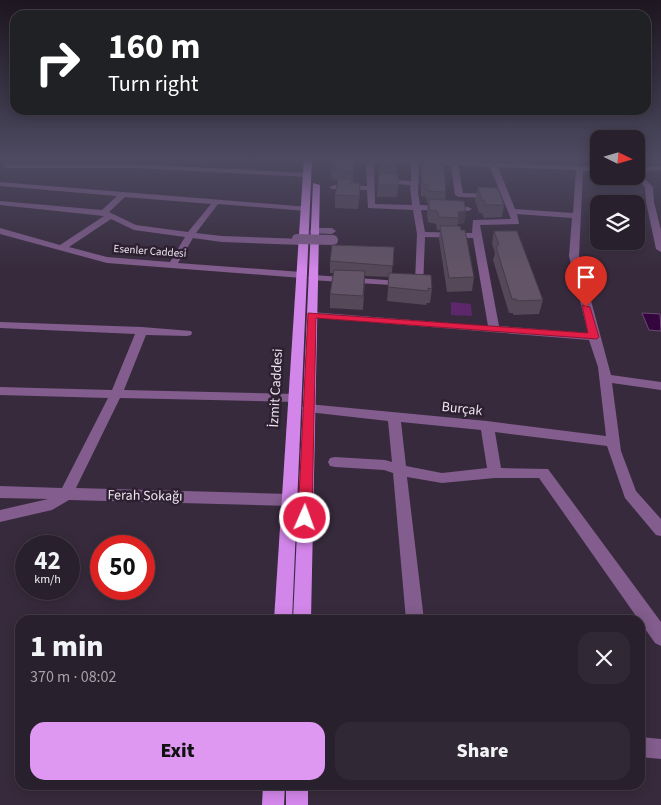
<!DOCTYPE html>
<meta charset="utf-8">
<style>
:root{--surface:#29202d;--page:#312835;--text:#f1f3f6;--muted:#a5a3aa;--line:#453e49;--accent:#de98f2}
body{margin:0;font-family:"Source Sans 3",sans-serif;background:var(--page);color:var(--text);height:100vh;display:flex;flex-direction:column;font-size:19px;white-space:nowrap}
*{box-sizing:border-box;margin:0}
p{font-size:16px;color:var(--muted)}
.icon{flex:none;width:28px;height:28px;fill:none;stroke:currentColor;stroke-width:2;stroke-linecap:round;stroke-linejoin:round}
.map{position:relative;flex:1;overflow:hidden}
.side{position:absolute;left:15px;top:615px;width:630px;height:175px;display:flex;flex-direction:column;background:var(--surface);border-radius:15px;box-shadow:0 2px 12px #0003,0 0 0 1px var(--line)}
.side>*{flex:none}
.guide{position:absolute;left:10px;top:10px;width:641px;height:105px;border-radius:15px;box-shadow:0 2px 12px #0003,0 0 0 1px var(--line);background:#202124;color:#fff;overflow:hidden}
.needle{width:32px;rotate:95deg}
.controls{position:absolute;left:590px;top:130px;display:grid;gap:10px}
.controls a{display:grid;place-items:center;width:55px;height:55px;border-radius:10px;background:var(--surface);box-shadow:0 2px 12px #0003,0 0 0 1px var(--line);font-size:25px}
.speed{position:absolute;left:15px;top:535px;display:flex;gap:10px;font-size:25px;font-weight:700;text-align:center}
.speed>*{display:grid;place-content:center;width:65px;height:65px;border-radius:50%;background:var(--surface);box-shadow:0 2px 12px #0003,0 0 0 1px var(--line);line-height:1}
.speed small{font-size:12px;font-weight:400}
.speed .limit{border:8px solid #d22;background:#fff;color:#111}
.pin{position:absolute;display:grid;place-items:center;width:42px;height:42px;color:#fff;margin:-51px -21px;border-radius:50% 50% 50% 0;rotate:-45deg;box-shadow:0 0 5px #0007}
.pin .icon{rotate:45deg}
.me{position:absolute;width:55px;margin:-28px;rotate:2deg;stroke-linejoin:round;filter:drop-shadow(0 0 4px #0008)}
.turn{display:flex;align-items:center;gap:18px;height:105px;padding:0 15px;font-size:22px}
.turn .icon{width:65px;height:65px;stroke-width:2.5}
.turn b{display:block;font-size:35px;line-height:42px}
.round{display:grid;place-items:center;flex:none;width:52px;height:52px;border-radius:15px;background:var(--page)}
.overview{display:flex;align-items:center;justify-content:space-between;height:85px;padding:0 15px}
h1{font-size:30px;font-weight:800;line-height:38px}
.cta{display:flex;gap:10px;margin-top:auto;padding:10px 15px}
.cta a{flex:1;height:58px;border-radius:15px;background:var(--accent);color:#111;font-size:20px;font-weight:800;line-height:58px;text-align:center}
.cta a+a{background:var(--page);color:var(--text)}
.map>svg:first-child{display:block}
</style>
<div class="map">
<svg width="661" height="805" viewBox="0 0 661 805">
<rect width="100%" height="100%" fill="#372a3c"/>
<path fill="#5c276b" d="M451,302l20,2 1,12 -21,-1z"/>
<path fill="#33073e" stroke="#6b4973" d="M642,313l18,1 1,17 -12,-1z"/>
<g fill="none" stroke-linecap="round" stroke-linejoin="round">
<g fill="#825d8d" fill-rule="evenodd">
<path d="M330,158l85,1 184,8v4h-16l-4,85 32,119 50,7v8l-49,-7 9,68 15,40 25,28v17l-5,-1 -31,-37 -18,-52 -112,-14 6,36 47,1 113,153v24l-6,-3 -116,-165h-44l-53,5 -35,-6 17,143h-18l-13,-147 -9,-3 -49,-3 -5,-1 -2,-4 2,-4 5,-1 50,3 7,2 -4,-41 -80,-9 -4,-1 -2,-3 2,-3 4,-1 179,17 119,15 -8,-69 -9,-27 -282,-23v-4l4,-1 177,14 -15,-88 -48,-1 -2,50 -113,-7 -2,-2 5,-3 102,7 2,-48 -4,-24 -45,-2 -1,-18 -36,-1 -1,-2 4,-2 33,1 -1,-24 -33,-2zM374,162l37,1v18l-29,-2 -4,2 4,2 28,2 2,20 -37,-1zM419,164l32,1 4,30 4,2 35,1v-4h-3l-28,-1 -5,-28 32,2 21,52 -38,1 -1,13 -47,-1 -4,-22 47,1 4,-2 -4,-2 -48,-2 -2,-12zM498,167l78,3 -3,43 -58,-4zM517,214l55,4 -3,38 19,77 -89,-7 -19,-101 39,-1zM401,422l80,8 6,38 -45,5 -36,-7z"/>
<path d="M7,164h128l173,9 4,2 -4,2 -173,-9h-131l-1,-2z"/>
<path d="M661,166v4l-24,1 16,16 1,15 7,28v22l-5,-3 -10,-47 -1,-15 -10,-11 1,-9z"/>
<path d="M0,182l309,25 1,2 -4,2 -88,-7 -22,29 26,3 82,3 4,3 -4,3 -82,-3 -29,-4 -15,25 124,9 5,3 -5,3 -195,-15 -107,-29v-6l60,17 44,-29 -104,-11v-4l102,9 15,-14 -117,-10zM125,197l86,7 -23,28 -52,-7 -27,-13zM111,219l23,11 51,7 -15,25 -63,-5 -38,-10z"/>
<path d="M314,228h18l4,3 -4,3 -21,-1 -1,-2z"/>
<path d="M0,322l142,5 49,4 1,2 -1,2 -4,1 -41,-1 -22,55 171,4 6,4 -6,4 -175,-4 -44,90 214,6 5,2 2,4 -2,4 -5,2 -221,-6 -17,10 -52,12v-12l48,-11 -48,-1v-12l62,2 46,-90 -108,-3v-8l112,3 23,-56 -135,-6z"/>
<path d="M640,737l21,2v20l-21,-2z"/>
</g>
<g fill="#d386ea" fill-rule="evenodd">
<path d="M304,158h8l-20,462h-18z"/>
<path d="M313,183l7,2 -9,435h-18z"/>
<path d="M263,785h22l-1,20h-22z"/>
<rect x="286" y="785" width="22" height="20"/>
</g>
<path stroke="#825d8d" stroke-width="10" d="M297,239l36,1"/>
</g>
<g fill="#554859">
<path d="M380,158h17l-1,16 2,11 -1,12h-20z"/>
<path d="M422,158l24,34 -1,8 21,11 -2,12 -6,1 -1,2 4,4 13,47 -2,14 -25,1 -8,-53 1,-9h-3l-1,-6 -8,-2 -1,-10 1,-9h-1l-1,-6 -5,-1v-30z"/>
<path d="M355,163l-2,20 7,12 -2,14 -23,-1v-13l3,-15 -7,-1v-12z"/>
<path d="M478,187l26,18 -2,12 -18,1 -2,-5h-3l-4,-13z"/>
<path d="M494,231l49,69 -4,14 -26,1v-2h-4l-16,-53 2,-7 -3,-9z"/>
<path d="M394,247l-2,26 40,16 -2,14h-3l-1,2 -39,-4 2,-24 -24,-1 -2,34 -33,-2v-14l3,-21h-3v-12z"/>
</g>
<g fill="#453b48">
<path d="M355,158h1l-1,5 -2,21v-12z"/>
<path d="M360,183v12l-2,14z"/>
<path d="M466,211l-2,12 -6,1 1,-6 -1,-6z"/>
</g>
<g fill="#635467" stroke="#453b48">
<path d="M334,158h21l-2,14 -13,-1v-3l-9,-1z"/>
<rect x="380" y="158" width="17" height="8"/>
<path d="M422,158h21l3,34 -18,-1v-6l-6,-2z"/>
<path d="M379,173l19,1v11h-20z"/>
<path d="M338,179h14l-1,4h9l-1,13 -24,-1z"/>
<path d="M478,187l20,1 6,17h-18l-2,-5h-2z"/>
<path d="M429,199l35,2 2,10 -8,1 1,6 -20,-1 -2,-6 -8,-1z"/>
<path d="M440,226h20l1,4h4l9,47 -25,1z"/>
<path d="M494,231h23l26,69 -26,1 -1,-2h-4l-16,-52 3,-2z"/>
<path d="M332,245l62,2 -1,19 -63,-5z"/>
<path d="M334,270l31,1 -2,25 -33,-2z"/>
<path d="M389,273l42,2 1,14 -4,-1v3l-40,-4z"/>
</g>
<linearGradient id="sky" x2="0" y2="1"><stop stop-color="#1e1721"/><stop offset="0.59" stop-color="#4d4a61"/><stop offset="1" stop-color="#4d4a61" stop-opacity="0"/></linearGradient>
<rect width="661" height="270" fill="url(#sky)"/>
<path fill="#e11d48" stroke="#92132f" d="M582,305l8,2 9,30 -2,2 -281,-21 -4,200 -2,4h-10l-2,-4 10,-205 280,20z"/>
<g text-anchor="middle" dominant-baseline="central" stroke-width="5" stroke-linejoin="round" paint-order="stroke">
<g font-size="11" fill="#ede4ef" stroke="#2d2031">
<text transform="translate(150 251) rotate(4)">Esenler Caddesi</text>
</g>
<g font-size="14" fill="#ede4ef" stroke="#2d2031">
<text transform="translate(276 388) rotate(-87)">İzmit Caddesi</text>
<text transform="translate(462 409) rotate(6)">Burçak</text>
<text transform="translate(145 496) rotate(1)">Ferah Sokağı</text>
</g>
</g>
</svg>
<div class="controls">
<a><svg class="needle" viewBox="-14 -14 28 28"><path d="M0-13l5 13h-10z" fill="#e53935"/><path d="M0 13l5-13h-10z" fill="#a5a3aa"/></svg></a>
<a><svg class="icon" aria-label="layers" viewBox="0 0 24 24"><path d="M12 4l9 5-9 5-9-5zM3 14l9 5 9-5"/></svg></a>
</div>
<div class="speed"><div>42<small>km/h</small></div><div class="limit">50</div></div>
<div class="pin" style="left:586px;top:307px;background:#d93025"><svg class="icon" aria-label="arrive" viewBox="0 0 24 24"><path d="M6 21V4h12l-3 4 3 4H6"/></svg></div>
<svg class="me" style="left:305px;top:518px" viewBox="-20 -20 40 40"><circle r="17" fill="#e11d48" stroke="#fff" stroke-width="3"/><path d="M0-11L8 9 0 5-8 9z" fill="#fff"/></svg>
<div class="guide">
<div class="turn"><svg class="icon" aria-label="right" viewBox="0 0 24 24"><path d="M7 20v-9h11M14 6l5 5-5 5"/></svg><div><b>160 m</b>Turn right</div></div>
</div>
<section class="side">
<div class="overview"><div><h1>1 min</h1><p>370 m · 08:02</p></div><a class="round"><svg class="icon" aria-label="close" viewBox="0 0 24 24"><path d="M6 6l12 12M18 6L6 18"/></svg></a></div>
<div class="cta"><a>Exit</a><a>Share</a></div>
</section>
</div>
